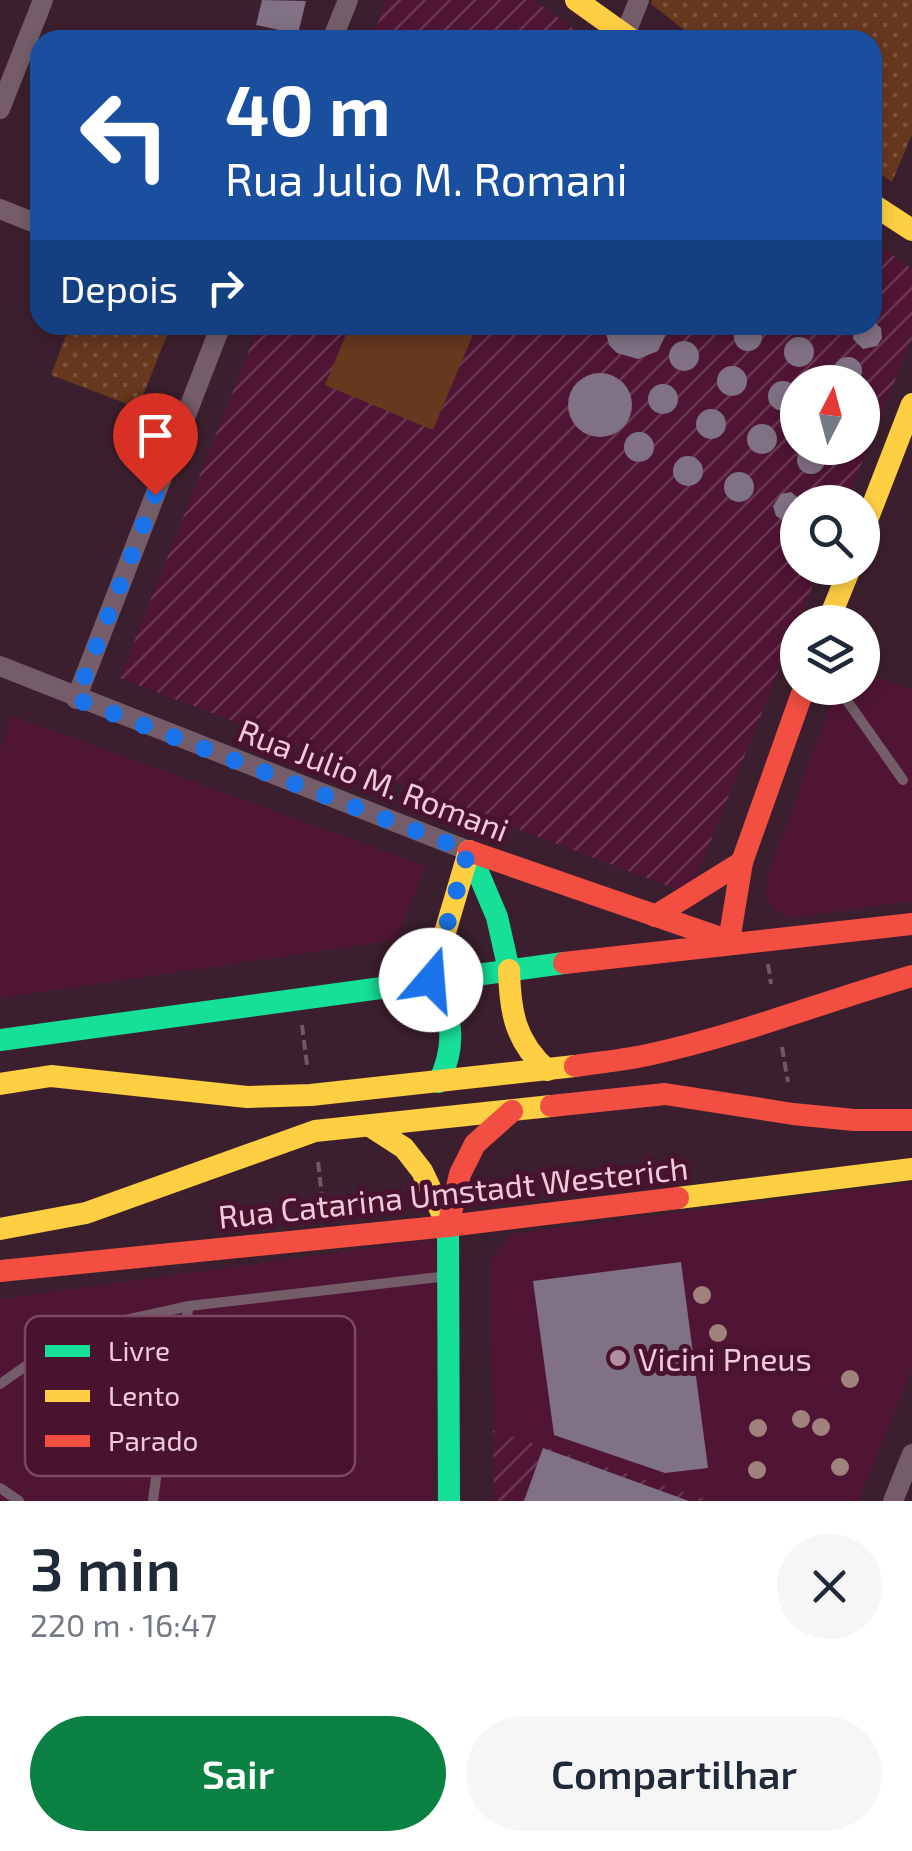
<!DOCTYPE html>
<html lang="pt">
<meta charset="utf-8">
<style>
:root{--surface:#fff;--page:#f6f6f7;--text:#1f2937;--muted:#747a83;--accent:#0b8043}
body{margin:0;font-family:"Exo 2",sans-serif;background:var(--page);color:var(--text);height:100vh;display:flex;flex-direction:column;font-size:38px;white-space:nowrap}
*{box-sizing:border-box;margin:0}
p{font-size:32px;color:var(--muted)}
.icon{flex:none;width:55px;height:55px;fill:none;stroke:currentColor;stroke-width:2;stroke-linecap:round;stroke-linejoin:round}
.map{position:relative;height:1501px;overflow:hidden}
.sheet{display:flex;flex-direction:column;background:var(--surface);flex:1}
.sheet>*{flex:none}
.hud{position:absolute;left:30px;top:30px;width:852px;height:305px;border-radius:30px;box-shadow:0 5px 15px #0003;background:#1a4fa0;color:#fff;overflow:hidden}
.needle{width:65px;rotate:6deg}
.buttons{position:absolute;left:780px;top:365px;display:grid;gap:20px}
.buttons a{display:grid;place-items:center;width:100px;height:100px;border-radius:50%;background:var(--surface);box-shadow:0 5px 15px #0003;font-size:50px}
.pin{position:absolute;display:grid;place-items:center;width:85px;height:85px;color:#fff;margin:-102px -42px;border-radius:50% 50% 50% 0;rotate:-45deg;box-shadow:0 0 10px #0007}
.pin .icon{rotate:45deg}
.me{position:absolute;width:110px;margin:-55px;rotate:18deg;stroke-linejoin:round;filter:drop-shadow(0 0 8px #0008)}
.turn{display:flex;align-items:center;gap:35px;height:210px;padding:0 30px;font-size:45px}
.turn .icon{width:130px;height:130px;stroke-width:2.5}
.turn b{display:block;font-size:70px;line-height:85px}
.then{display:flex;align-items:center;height:95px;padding:0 30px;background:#0003;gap:20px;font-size:38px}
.round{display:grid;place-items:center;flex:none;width:105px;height:105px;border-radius:52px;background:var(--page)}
.summary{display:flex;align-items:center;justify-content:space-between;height:170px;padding:0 30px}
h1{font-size:60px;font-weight:600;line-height:75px}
.primary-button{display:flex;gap:20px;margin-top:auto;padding:20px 30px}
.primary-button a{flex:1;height:115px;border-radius:60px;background:var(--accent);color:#fff;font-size:40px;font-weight:600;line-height:115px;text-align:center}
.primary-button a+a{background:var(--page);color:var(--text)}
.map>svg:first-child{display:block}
</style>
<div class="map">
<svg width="912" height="1501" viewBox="0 0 912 1501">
<defs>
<pattern id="industrial-furrows" width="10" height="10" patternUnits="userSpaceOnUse" patternTransform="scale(2.5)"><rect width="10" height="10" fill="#501535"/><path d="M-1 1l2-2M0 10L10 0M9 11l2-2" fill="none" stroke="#6a3652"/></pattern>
<pattern id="grass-dots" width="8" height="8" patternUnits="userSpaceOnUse" patternTransform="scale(2.5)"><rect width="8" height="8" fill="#66381e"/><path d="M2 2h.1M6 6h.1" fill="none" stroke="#7c533e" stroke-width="1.8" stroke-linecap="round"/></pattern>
</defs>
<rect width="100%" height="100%" fill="#3c1f2e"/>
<g fill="#501535">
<path d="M863,673l49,16v212l-121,17 -17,-8 -9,-14 4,-22 67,-186h26z"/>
<path d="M12,716l414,150 -30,74 -396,58v-247z"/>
<path d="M912,1183v186l-54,132h-147l-218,-71 -2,-170 19,-26z"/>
<path d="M438,1239l-5,262h-433v-202z"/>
</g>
<g fill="url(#industrial-furrows)" fill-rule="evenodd">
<path d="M387,0h146l57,40h-219z"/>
<path d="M873,241l39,28v69l-66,164h-48v66h22l-131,326 -569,-216 139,-353h613zM798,382h64v66h-64z"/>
<path d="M493,1430l218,71h-217z"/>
</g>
<g fill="url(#grass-dots)">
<path d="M652,0h260v134l-20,48 -19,-13 -1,-129h-175l-46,-36z"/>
<path d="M70,325h101l-33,83 -87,-33z"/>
</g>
<path fill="#66381e" d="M350,325h127l-44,105 -108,-45z"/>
<g fill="#807184">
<path d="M262,0l44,1 -8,33 -42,-9z"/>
<path d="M872,320l9,8 1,10 -5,8 -14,3 -10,-10 1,-10 2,-4h16z"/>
<circle cx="748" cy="337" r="14"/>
<path d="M604,325h63v7l-9,19 -20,8 -21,-6 -8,-8z"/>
<circle cx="799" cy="352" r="15"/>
<circle cx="684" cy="356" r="15"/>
<circle cx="848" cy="371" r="14"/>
<circle cx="732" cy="381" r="15"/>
<circle cx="600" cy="405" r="32"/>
<circle cx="783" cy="396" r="15"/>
<circle cx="663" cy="399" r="15"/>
<circle cx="711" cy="424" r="15"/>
<circle cx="762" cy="439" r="15"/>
<circle cx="639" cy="447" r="15"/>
<circle cx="811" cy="460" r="14"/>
<circle cx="688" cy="471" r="15"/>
<circle cx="739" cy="487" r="15"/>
<path d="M791,492l12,10h-5v17l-14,2 -8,-5 -3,-10 8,-12z"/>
<path d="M681,1262l27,206 -43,5 -111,-38 -21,-154z"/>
<path d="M543,1448l146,53h-165z"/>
</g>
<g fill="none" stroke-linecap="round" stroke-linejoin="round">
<g stroke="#6f5964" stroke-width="4" stroke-dasharray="10 5" stroke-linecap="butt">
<path d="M768,964l3,20"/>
<path d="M302,1025l5,40"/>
<path d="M782,1047l6,35"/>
<path d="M318,1162l6,50"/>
</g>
<g stroke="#745d68" stroke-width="10">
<path d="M838,688l65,92"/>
<path d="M0,1384l76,-53 113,-25 259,-30"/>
<path d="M0,1488l19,13"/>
<path d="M153,1501l11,-85 25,-110"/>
</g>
<g stroke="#745d68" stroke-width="20">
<path d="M625,35l14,-35"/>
<path d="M332,40l16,-40"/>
<path d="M0,109l43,-109"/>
<path d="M0,209l40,16"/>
<path d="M0,666l469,185"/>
<path d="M76,699l145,-374"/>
<path d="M893,1501l19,-47"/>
</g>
<g stroke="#16e098" stroke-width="22">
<path d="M469,851l28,66 12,53"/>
<path d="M431,980c22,36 26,63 8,102"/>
<path d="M0,1040l564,-77"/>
<path d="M448,1226l1,275"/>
</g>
<g stroke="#ffcf43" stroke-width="22">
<path d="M576,0l56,40"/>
<path d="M872,204l40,26"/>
<path d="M862,533l50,-129"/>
<path d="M828,622l22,-54"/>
<path d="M509,970c1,42 6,71 38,100"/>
<path d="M431,980l38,-129"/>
<path d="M0,1084l51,-8 196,21 64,-2 264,-29"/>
<path d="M370,1126l34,22 18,23 26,55"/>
<path d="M678,1198l234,-29"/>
<path d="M0,1229l86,-16 229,-82 236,-25"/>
</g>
<g stroke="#f24e42" stroke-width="22">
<path d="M469,851l260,90 13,-79 62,-174"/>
<path d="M655,916l87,-54"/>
<path d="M564,963l348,-39"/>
<path d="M575,1066c26,-4 52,-6 77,-12 88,-19 173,-53 260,-78"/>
<path d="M551,1106l114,-12 128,20 61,6h58"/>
<path d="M448,1226l12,-52 15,-30 37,-33"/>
<path d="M0,1271l448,-45 230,-28"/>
</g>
</g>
<g fill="#a1817d">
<circle cx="702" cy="1295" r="9"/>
<circle cx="718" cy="1333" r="9"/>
<circle cx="850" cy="1379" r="9"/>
<circle cx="801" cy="1419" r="9"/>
<circle cx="821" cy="1427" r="9"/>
<circle cx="758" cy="1428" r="9"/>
<circle cx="840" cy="1467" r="9"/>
<circle cx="757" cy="1470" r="9"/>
</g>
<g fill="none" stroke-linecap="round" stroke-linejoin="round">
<path stroke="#1a73e8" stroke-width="18" stroke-dasharray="0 32.4" d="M155,495l-79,204 392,152 -37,129"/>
</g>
<circle fill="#b08f9e" stroke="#49122f" stroke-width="4" cx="618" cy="1358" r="10"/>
<g text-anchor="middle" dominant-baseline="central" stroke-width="10" stroke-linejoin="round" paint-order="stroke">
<g font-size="32" fill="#efcbda" stroke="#49122f">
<text transform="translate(374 779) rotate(21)">Rua Julio M. Romani</text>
<text transform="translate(453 1191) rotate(-6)">Rua Catarina Umstadt Westerich</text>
</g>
<g font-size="32" fill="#efcbda" stroke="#49122f" text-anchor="start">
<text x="638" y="1358">Vicini Pneus</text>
</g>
</g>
<rect x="25" y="1316" width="330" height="160" rx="15" fill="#49122f" stroke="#7b4a62" stroke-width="2.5"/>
<rect x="45" y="1345" width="45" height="12" fill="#16e098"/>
<rect x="45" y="1390" width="45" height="12" fill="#ffcf43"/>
<rect x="45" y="1435" width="45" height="12" fill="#f24e42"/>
<g font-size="28" fill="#efcbda">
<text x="108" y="1361">Livre</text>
<text x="108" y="1406">Lento</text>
<text x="108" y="1451">Parado</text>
</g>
</svg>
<div class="buttons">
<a><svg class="needle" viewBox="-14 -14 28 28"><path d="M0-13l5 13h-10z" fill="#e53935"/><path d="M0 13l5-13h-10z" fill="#747a83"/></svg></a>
<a><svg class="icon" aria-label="search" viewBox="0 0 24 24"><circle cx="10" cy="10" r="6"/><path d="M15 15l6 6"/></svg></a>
<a><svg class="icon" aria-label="layers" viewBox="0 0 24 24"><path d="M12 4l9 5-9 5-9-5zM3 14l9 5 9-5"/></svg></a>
</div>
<div class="pin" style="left:155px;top:495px;background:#d93025"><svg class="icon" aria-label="arrive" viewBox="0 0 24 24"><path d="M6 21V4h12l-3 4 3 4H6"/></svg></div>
<svg class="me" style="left:431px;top:980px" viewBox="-20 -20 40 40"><circle r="19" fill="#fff"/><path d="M0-13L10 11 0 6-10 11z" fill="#1a73e8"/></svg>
<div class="hud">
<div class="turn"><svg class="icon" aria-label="left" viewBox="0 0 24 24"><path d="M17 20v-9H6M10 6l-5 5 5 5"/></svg><div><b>40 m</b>Rua Julio M. Romani</div></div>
<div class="then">Depois<svg class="icon" aria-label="right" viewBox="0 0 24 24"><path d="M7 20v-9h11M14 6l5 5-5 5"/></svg></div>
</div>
</div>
<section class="sheet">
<div class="summary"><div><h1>3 min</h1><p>220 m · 16:47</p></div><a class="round"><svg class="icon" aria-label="close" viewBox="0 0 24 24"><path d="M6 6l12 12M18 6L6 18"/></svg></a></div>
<div class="primary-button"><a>Sair</a><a>Compartilhar</a></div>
</section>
